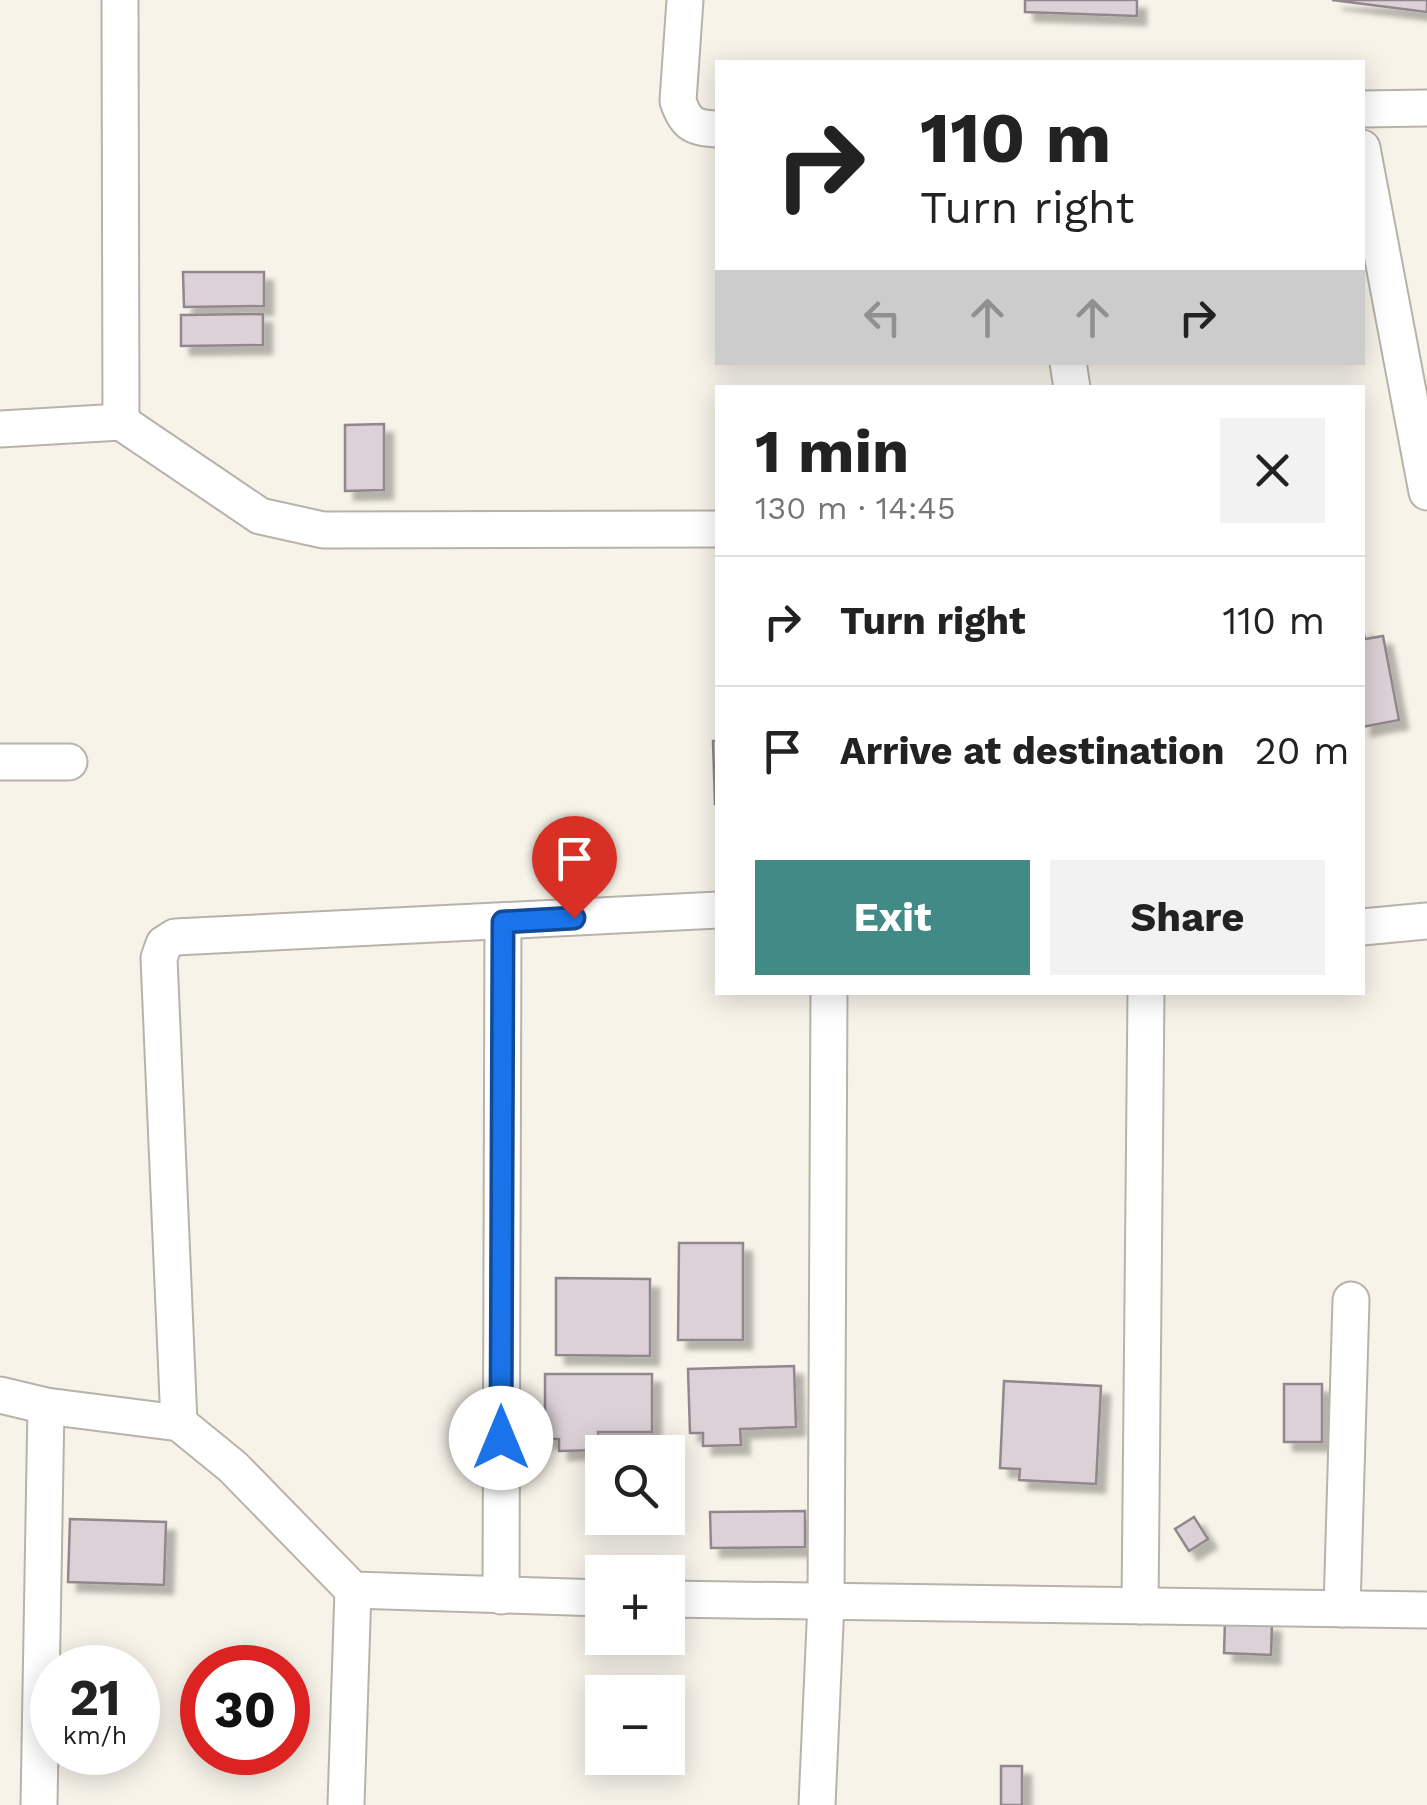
<!DOCTYPE html>
<meta charset="utf-8">
<style>
:root{--surface:#fff;--page:#f2f2f2;--text:#222;--muted:#767676;--line:#e0e0e0;--accent:#428a86}
body{margin:0;font-family:"Work Sans",sans-serif;background:var(--page);color:var(--text);height:100vh;display:flex;flex-direction:column;font-size:38px;white-space:nowrap}
*{box-sizing:border-box;margin:0}
p{font-size:32px;color:var(--muted)}
.icon{flex:none;width:55px;height:55px;fill:none;stroke:currentColor;stroke-width:2;stroke-linecap:round;stroke-linejoin:round}
.map{position:relative;flex:1;overflow:hidden}
.side{position:absolute;left:715px;top:385px;width:650px;height:610px;display:flex;flex-direction:column;background:var(--surface);border-radius:0px;box-shadow:0 5px 25px #0003}
.side>*{flex:none}
.top-card{position:absolute;left:715px;top:60px;width:650px;height:305px;border-radius:0px;box-shadow:0 5px 25px #0003;background:#fff;color:var(--text);overflow:hidden}
.fabs{position:absolute;left:585px;top:1435px;display:grid;gap:20px}
.fabs a{display:grid;place-items:center;width:100px;height:100px;border-radius:0px;background:var(--surface);box-shadow:0 5px 25px #0003;font-size:50px}
.speed{position:absolute;left:30px;top:1645px;display:flex;gap:20px;font-size:50px;font-weight:700;text-align:center}
.speed>*{display:grid;place-content:center;width:130px;height:130px;border-radius:50%;background:var(--surface);box-shadow:0 5px 25px #0003;line-height:1}
.speed small{font-size:25px;font-weight:400}
.speed .limit{border:15px solid #d22;background:#fff;color:#111}
.pin{position:absolute;display:grid;place-items:center;width:85px;height:85px;color:#fff;margin:-102px -42px;border-radius:50% 50% 50% 0;rotate:-45deg;box-shadow:0 0 10px #0007}
.pin .icon{rotate:45deg}
.me{position:absolute;width:110px;margin:-55px;rotate:0deg;stroke-linejoin:round;filter:drop-shadow(0 0 8px #0008)}
.turn{display:flex;align-items:center;gap:35px;height:210px;padding:0 40px;font-size:45px}
.turn .icon{width:130px;height:130px;stroke-width:2.5}
.turn b{display:block;font-size:70px;line-height:85px}
.lanes{display:flex;align-items:center;height:95px;padding:0 40px;background:#0003;justify-content:center;gap:50px;direction:ltr}
.lanes .off{opacity:.35}
.round{display:grid;place-items:center;flex:none;width:105px;height:105px;border-radius:0px;background:var(--page)}
.headline{display:flex;align-items:center;justify-content:space-between;height:170px;padding:0 40px}
h1{font-size:60px;font-weight:700;line-height:75px}
.button{display:flex;gap:20px;margin-top:auto;padding:20px 40px}
.button a{flex:1;height:115px;border-radius:0px;background:var(--accent);color:#fff;font-size:40px;font-weight:700;line-height:115px;text-align:center}
.button a+a{background:var(--page);color:var(--text)}
ul{padding:0;list-style:none}
li{display:flex;align-items:center;gap:30px;height:130px;padding:0 40px;border-top:2px solid var(--line)}
li div{flex:1}
li b{display:block;font-size:38px}
li em{font-style:normal}
.map>svg:first-child{display:block}
</style>
<div class="map">
<svg width="1427" height="1805" viewBox="0 0 1427 1805">
<defs>
<filter id="shadow"><feDropShadow dx="9" dy="9" stdDeviation="2.5" flood-color="#0004"/></filter>
</defs>
<rect width="100%" height="100%" fill="#f7f3e9"/>
<g fill="#dcd1d7" stroke="#91878c" stroke-width="2.5" filter="url(#shadow)">
<path d="M1025,0h112v16l-112,-4z"/>
<path d="M1332,0h95v12z"/>
<path d="M183,272h81v34l-80,1z"/>
<path d="M263,314v31l-82,1v-31z"/>
<path d="M384,424v66l-39,1v-66z"/>
<path d="M1362,625l3,14 18,-3 16,84 -37,7z"/>
<path d="M713,741h5v63h-3z"/>
<path d="M679,1243h64v97h-65z"/>
<path d="M556,1278l94,1v77l-94,-1z"/>
<path d="M794,1366l2,61 -56,2 1,16 -38,1v-13h-13l-2,-64z"/>
<path d="M545,1374h107v58h-54l1,18 -40,1v-12h-14z"/>
<path d="M1004,1381l97,5 -5,98 -77,-4 1,-11 -20,-1z"/>
<rect x="1284" y="1384" width="38" height="58"/>
<path d="M805,1511v36l-94,1 -1,-36z"/>
<path d="M1194,1517l14,22 -19,12 -14,-22z"/>
<path d="M70,1519l96,3 -2,63 -96,-3z"/>
<path d="M1225,1621l47,2 -1,32 -47,-2z"/>
<rect x="1001" y="1766" width="21" height="39"/>
</g>
<g fill="none" stroke-linecap="round" stroke-linejoin="round">
<g stroke="#b7b3aa" stroke-width="39">
<g id="minor">
<path d="M120,0l1,422"/>
<path d="M685,0l-7,101c8,24 16,27 40,28"/>
<path d="M1362,109l65,-1"/>
<path d="M1362,148l65,344"/>
<path d="M1068,362l4,26"/>
<path d="M0,429l121,-7 139,94 63,14 395,-1"/>
<path d="M0,762h69"/>
<path d="M1362,927l65,-6"/>
<path d="M0,1395l46,11 133,17 54,44 120,123 249,8"/>
<path d="M179,1423l-20,-465 5,-14 11,-7 543,-27"/>
<path d="M501,1596l2,-674"/>
<path d="M668,1599l759,11"/>
<path d="M1140,1606l6,-614"/>
<path d="M1342,1609l9,-309"/>
<path d="M39,1805l7,-399"/>
<path d="M346,1805l7,-215"/>
<path d="M817,1805l9,-203 3,-610"/>
</g>
</g>
<use href="#minor" stroke="#fff" stroke-width="35"/>
</g>
<g fill="none" stroke-linecap="round" stroke-linejoin="round">
<g stroke="#114b97" stroke-width="25">
<path id="route" d="M501,1438l2,-516 71,-4"/>
</g>
<use href="#route" stroke="#1a73e8" stroke-width="18"/>
</g>
</svg>
<div class="fabs">
<a><svg class="icon" aria-label="search" viewBox="0 0 24 24"><circle cx="10" cy="10" r="6"/><path d="M15 15l6 6"/></svg></a>
<a>+</a>
<a>−</a>
</div>
<div class="speed"><div>21<small>km/h</small></div><div class="limit">30</div></div>
<div class="pin" style="left:574px;top:918px;background:#d93025"><svg class="icon" aria-label="arrive" viewBox="0 0 24 24"><path d="M6 21V4h12l-3 4 3 4H6"/></svg></div>
<svg class="me" style="left:501px;top:1438px" viewBox="-20 -20 40 40"><circle r="19" fill="#fff"/><path d="M0-13L10 11 0 6-10 11z" fill="#1a73e8"/></svg>
<div class="top-card">
<div class="turn"><svg class="icon" aria-label="right" viewBox="0 0 24 24"><path d="M7 20v-9h11M14 6l5 5-5 5"/></svg><div><b>110 m</b>Turn right</div></div>
<div class="lanes"><svg class="icon off" aria-label="left" viewBox="0 0 24 24"><path d="M17 20v-9H6M10 6l-5 5 5 5"/></svg><svg class="icon off" aria-label="ahead" viewBox="0 0 24 24"><path d="M12 20V5M6 11l6-6 6 6"/></svg><svg class="icon off" aria-label="ahead" viewBox="0 0 24 24"><path d="M12 20V5M6 11l6-6 6 6"/></svg><svg class="icon" aria-label="right" viewBox="0 0 24 24"><path d="M7 20v-9h11M14 6l5 5-5 5"/></svg></div>
</div>
<section class="side">
<div class="headline"><div><h1>1 min</h1><p>130 m · 14:45</p></div><a class="round"><svg class="icon" aria-label="close" viewBox="0 0 24 24"><path d="M6 6l12 12M18 6L6 18"/></svg></a></div>
<ul>
<li><svg class="icon" aria-label="right" viewBox="0 0 24 24"><path d="M7 20v-9h11M14 6l5 5-5 5"/></svg><div><b>Turn right</b></div><em>110 m</em></li>
<li><svg class="icon" aria-label="arrive" viewBox="0 0 24 24"><path d="M6 21V4h12l-3 4 3 4H6"/></svg><div><b>Arrive at destination</b></div><em>20 m</em></li>
</ul>
<div class="button"><a>Exit</a><a>Share</a></div>
</section>
</div>
